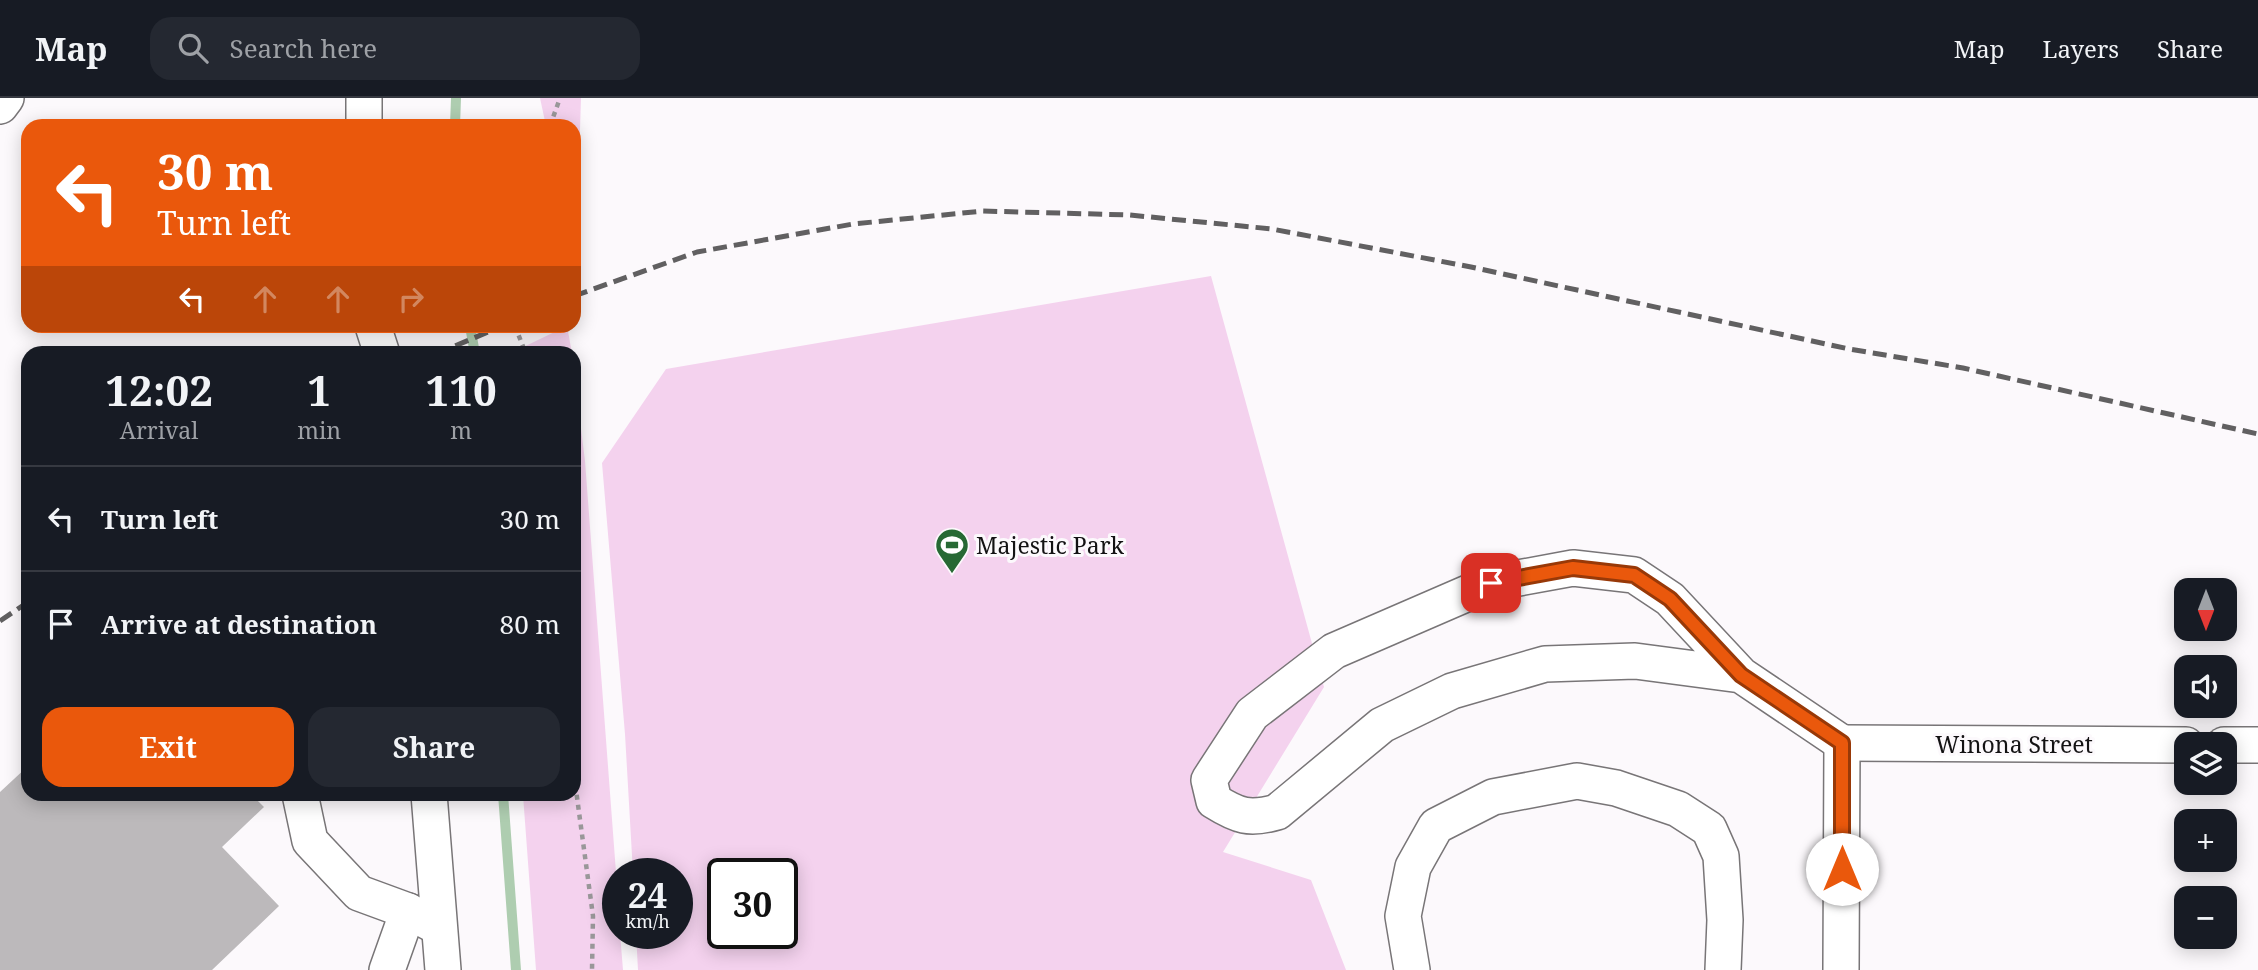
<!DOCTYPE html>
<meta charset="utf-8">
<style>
:root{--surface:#171b24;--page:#242831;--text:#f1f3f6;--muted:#9ea1a6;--line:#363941;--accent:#ea580c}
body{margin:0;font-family:"Noto Serif",serif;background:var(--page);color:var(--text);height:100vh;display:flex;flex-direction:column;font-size:26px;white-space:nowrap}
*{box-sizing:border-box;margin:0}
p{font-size:23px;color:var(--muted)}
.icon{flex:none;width:38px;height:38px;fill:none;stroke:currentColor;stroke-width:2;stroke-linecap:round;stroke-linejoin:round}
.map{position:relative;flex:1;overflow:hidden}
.details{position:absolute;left:21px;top:248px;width:560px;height:455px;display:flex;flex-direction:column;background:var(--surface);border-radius:21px;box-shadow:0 4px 18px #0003}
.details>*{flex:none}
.guide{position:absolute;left:21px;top:21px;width:560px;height:214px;border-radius:21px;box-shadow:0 4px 18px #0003;background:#ea580c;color:#fff;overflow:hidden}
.needle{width:46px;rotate:180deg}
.buttons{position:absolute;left:2174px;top:480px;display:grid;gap:14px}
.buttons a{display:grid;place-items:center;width:63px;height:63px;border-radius:14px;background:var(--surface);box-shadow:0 4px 18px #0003;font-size:35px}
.speed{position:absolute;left:602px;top:760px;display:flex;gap:14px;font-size:35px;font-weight:700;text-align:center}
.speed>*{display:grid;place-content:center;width:91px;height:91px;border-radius:50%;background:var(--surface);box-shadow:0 4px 18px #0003;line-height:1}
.speed small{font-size:18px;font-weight:400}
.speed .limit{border:4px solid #111;border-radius:10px;background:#fff;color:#111}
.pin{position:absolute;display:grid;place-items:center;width:60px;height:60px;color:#fff;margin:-30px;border-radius:14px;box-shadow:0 4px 10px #0006}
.me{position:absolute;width:77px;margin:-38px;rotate:0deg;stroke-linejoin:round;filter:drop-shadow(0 0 5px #0008)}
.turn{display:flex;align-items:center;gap:24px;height:147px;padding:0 21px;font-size:32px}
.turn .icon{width:91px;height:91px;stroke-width:2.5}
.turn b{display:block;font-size:49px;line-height:60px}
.lanes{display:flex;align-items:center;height:66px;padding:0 21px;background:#0003;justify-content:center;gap:35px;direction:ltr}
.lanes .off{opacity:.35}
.eta{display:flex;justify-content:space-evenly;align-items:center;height:119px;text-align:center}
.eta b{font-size:42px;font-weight:700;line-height:49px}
.primary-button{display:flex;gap:14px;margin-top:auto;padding:14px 21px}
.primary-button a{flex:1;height:80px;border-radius:21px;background:var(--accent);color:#fff;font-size:28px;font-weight:700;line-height:80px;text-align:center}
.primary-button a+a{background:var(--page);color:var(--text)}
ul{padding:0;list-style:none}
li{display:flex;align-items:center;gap:21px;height:105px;padding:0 21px;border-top:2px solid var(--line)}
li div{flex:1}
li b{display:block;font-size:26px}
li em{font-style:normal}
header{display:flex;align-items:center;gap:42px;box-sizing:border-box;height:98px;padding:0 35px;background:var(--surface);border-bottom:2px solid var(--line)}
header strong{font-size:33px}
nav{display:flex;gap:38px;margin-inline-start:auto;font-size:24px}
.search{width:490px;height:63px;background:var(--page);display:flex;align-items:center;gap:18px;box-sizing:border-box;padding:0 24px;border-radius:21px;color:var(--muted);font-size:26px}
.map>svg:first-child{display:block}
</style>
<header>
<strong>Map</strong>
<div class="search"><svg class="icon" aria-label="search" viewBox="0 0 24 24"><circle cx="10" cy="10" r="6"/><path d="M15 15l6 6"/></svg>Search here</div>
<nav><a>Map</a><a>Layers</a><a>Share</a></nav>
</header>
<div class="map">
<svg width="2258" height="872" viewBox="0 0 2258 872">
<rect width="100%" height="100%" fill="#fcf9fc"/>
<g fill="#f4d2ee" fill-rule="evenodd">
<path d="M540,0h41l-4,128 -3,7v-107h-28z"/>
<path d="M1211,178l113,411 -101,165 88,28 35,90h-708l-2,-37h41v-60h-44l-8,-139 -23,-271 64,-94zM723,775h59v60h-59z"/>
<path d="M567,228l5,27h-61z"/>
<path d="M574,274l11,89 33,438v34h2l3,37h-87l-13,-175 51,-1z"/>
</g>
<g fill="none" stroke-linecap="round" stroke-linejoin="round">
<g stroke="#aecdb0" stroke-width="10">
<path d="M455,28l1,-28"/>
<path d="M470,228l5,28"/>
<path d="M503,696l13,176"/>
</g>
</g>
<path fill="#bcb9bb" d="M28,668v28h223l13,13 -42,40 57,59 -67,64h-212v-178z"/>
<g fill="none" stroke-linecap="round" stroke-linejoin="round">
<g stroke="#787577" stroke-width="38">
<g id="minor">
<path d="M364,0v28"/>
<path d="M0,8l6,-8"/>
<path d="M373,228l9,28"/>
<path d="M1741,577l-106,-14 -90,3 -93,27 -70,34 -105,87c-28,8 -39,4 -63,-11l-5,-21 43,-66 82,-63 157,-68 82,-15 61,7 36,24 71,76 101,68"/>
<path d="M1842,645l344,2"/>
<path d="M2224,647h34"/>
<path d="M300,696l10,47 49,52 49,18 30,16"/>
<path d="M429,696l14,176"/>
<path d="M387,872l21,-59"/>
<path d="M1412,872l-9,-54 10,-49 23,-41 57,-29 84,-16 39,7 62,21 31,20 12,27 4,64 -2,50"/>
<path d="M1841,872l1,-227"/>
</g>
</g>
<g stroke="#999799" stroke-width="4.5" stroke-dasharray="5 5" stroke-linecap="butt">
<path d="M550,28l10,-28"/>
<path d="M515,228l11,28"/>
<path d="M574,382l2,123 -2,17"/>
<path d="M574,677l19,141 -1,54"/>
</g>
<use href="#minor" stroke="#fff" stroke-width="35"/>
<g stroke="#616061" stroke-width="5" stroke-dasharray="14 7" stroke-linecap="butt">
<path d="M574,198l123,-44 156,-28 130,-13 147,4 142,14 199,38 378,82 114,19 295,66"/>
<path d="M436,256l66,-28"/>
<path d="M0,523l28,-19"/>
</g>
</g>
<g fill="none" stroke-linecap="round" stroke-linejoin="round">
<g stroke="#983908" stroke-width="18">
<path id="route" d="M1491,485l82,-15 61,7 36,24 71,76 101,68v126"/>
</g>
<use href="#route" stroke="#ea580c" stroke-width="12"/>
</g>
<defs>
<g id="stadium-pin" transform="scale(1.75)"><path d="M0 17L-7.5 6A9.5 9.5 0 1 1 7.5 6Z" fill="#276934" stroke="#fcf9fc"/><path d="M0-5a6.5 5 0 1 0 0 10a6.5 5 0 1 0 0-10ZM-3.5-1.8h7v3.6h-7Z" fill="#fff"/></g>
</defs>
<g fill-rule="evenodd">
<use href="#stadium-pin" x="952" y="447"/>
</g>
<g text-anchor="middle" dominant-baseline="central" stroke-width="6" stroke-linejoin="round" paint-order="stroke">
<g font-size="23" fill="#131213" stroke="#fcf9fc" text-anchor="start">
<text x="976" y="447">Majestic Park</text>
</g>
<g font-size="23" fill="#131213" stroke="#fcf9fc">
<text x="2014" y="646">Winona Street</text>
</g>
</g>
</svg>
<div class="buttons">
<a><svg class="needle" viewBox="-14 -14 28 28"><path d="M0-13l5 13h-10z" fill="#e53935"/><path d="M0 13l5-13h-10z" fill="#9ea1a6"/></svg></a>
<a><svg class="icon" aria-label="sound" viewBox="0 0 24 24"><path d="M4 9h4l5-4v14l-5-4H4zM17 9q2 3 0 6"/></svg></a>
<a><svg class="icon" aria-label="layers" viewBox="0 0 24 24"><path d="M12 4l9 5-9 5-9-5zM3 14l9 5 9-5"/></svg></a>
<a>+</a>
<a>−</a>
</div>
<div class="speed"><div>24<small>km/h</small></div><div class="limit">30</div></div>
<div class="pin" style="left:1491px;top:485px;background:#d93025"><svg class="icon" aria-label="arrive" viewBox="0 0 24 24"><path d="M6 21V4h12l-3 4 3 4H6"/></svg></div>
<svg class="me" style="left:1842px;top:771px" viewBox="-20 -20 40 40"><circle r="19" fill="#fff"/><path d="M0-13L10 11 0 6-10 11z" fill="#ea580c"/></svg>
<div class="guide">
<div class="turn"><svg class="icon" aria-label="left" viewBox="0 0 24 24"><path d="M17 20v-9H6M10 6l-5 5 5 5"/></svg><div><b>30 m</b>Turn left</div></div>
<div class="lanes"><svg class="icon" aria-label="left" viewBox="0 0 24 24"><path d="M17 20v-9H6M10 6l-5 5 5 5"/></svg><svg class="icon off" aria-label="ahead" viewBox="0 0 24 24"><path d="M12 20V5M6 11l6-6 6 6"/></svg><svg class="icon off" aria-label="ahead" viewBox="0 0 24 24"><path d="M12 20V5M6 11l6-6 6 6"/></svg><svg class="icon off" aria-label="right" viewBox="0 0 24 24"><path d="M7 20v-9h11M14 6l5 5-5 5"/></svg></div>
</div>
<section class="details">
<div class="eta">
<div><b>12:02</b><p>Arrival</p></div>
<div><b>1</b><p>min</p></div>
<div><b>110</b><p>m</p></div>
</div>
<ul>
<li><svg class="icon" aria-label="left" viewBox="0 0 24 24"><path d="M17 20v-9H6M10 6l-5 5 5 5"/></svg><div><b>Turn left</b></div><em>30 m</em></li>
<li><svg class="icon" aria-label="arrive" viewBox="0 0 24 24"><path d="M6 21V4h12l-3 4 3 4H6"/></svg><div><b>Arrive at destination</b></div><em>80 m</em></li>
</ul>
<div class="primary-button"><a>Exit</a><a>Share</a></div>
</section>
</div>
